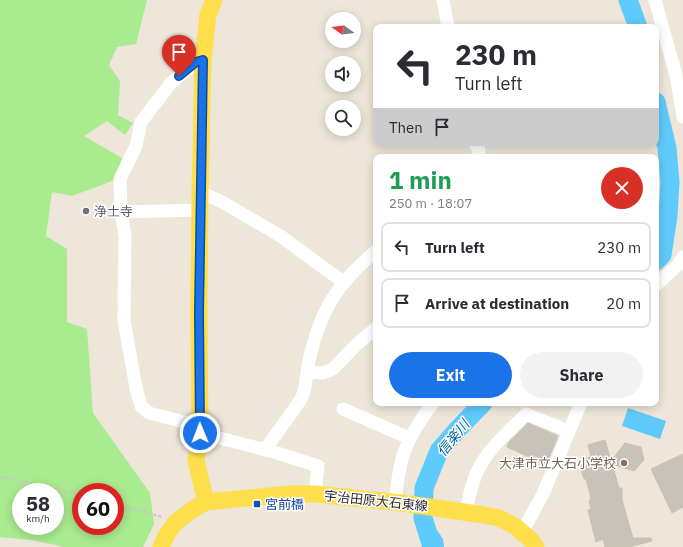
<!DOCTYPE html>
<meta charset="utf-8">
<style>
:root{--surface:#fff;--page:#f2f2f3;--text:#2b2b33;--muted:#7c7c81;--line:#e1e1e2;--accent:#1a73e8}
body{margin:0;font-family:"IBM Plex Sans","Noto Sans JP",sans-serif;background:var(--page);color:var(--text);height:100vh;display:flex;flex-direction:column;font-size:15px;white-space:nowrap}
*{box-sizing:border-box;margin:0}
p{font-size:13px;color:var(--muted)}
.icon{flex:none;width:22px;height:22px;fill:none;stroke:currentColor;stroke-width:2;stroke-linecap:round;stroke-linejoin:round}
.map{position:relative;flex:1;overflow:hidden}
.side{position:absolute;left:373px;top:154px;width:286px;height:252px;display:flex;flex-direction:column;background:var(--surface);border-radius:8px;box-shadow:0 2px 10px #0003}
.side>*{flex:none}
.banner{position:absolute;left:373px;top:24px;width:286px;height:122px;border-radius:8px;box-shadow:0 2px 10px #0003;background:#fff;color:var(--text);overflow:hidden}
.needle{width:26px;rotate:285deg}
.buttons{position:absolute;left:325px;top:12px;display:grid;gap:8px}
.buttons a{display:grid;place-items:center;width:36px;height:36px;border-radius:50%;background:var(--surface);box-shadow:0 2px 10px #0003;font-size:20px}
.speed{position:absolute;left:12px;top:483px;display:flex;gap:8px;font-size:20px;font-weight:700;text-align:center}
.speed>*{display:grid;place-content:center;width:52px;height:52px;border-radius:50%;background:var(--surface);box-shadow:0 2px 10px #0003;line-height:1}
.speed small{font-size:10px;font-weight:400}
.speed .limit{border:6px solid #d22;background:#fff;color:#111}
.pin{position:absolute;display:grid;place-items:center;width:34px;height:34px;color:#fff;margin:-41px -17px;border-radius:50% 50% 50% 0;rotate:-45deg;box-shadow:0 0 4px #0007}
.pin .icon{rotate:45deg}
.me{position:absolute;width:44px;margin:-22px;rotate:359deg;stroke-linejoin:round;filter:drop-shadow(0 0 3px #0008)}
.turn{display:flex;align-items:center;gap:14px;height:84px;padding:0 16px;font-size:18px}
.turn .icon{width:52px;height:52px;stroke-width:2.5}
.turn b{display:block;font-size:28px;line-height:34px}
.then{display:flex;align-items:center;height:38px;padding:0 16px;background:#0003;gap:8px;font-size:15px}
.round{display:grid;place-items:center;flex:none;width:42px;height:42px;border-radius:21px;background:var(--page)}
.headline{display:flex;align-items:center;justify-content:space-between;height:68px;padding:0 16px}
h1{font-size:24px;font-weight:700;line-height:30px;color:#1e9e55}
.button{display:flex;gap:8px;margin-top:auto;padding:8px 16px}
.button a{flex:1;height:46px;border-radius:24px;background:var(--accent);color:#fff;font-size:16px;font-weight:700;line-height:46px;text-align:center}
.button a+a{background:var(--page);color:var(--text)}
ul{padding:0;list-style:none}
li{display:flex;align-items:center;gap:12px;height:50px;margin:0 8px 6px;padding:0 8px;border:2px solid var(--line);border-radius:8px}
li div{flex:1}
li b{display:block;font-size:15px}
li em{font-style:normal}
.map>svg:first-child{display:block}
</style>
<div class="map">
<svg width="683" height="547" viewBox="0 0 683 547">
<rect width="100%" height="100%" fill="#ede6d9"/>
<path fill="#a9eb8f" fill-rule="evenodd" d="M0,0h147l-11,44 -19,3 -8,18 11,16 -2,34 15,8 -8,12 -18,-14 -23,15 38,22 -7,22 -43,16 -20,-4 -6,44 21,13v73l20,7 6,84 57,80 4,31 -11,23h-79l-32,-7 -32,-3zM21,492h34v34h-34zM81,492h34v34h-34z"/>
<g fill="#5fcafc">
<path d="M628,408l38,13 -6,18 -38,-13z"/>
<path d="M427,528l10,2 6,9 1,8h-17z"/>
</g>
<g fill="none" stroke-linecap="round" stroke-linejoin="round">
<g stroke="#5fcafc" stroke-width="19">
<path d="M628,0l10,27"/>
<path d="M656,102l11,46 3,34 -2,34 -6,39 -6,6"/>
<path d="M432,547l-9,-29 1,-30 15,-37 19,-22 25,-26"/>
</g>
</g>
<g fill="#c8c3b9" stroke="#c9c2b3">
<path d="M528,423l30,13 -12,29 -39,-18 2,-5z"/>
<path d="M605,440l6,21 14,-18 16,4 3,13 -10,11 -22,-7 7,24h3v12l11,38h18l1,3 -23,6h-24l-2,-8 -7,3 -8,-32 3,-1 -2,-8 2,-3 -5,-19h-2l-6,-19 13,-3 -3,-12z"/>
<path d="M683,454v53l-11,6 -21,-44z"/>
</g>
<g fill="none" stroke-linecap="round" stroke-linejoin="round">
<g stroke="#c7c7c7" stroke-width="2" stroke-dasharray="3 2" stroke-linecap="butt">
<path d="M0,477l38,7 43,11"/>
<path d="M115,504l47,13"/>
</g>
<g stroke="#fff" stroke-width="13">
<path d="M443,0l5,27"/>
<path d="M655,0l21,75 7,42"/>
<path d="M475,143l4,7 -1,7"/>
<path d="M200,192l24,11 58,34 61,45"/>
<path d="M121,212l79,-2"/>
<path d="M656,285l22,-20 5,-8"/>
<path d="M307,372l16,1 10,-4 23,-24 20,-17"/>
<path d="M343,409l66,29"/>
<path d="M200,426l-51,-13 -8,-7 -5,-18 -12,-68 1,-84 -4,-24 -1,-33 16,-33 5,-24 30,-39 25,-21 7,-2"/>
<path d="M200,433l74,19 44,14 -3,28"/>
<path d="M265,450c8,-12 17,-24 25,-35 4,-6 9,-12 12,-18 5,-12 4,-24 7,-36 11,-50 28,-78 67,-110"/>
<path d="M395,502c2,-14 3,-29 7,-43 6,-21 18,-39 31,-56"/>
<path d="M466,512c3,-15 6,-31 13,-44 11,-21 30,-37 47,-54l43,17"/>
<path d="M522,532l21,-38 38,-91"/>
</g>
<g stroke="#ffdf4c" stroke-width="17">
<path d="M206,502l-10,-41 4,-28 -1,-121 1,-120 3,-132 5,-45 6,-15"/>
<path d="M161,547l6,-13 9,-12 16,-12 14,-8 84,-8h25l87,9 82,12 15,3 17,9 15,13 5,7"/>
</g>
</g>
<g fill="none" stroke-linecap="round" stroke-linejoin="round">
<g stroke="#114b97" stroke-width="10">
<path id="route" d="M179,76l17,-14 7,-2 -4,252 1,121"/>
</g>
<use href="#route" stroke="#1a73e8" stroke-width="7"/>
</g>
<circle fill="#6b7280" stroke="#fff" stroke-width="1.5" cx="86" cy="211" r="4"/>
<circle fill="#8d6e63" stroke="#fff" stroke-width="1.5" cx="624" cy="463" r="4"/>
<rect fill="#1a4fb4" stroke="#fff" stroke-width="1.5" x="253" y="500" width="8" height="8" rx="2"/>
<g text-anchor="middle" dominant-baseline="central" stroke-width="3" stroke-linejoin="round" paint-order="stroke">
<g font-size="13" fill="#5b616d" stroke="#fff" text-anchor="start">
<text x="94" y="211">浄土寺</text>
</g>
<g font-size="13" fill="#785e54" stroke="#fff" text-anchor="end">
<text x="616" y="463">大津市立大石小学校</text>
</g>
<g font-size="13" fill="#292929" stroke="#fff">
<text transform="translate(376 501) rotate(6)">宇治田原大石東線</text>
</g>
<g font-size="13" fill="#164399" stroke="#fff" text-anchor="start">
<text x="265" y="504">宮前橋</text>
</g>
<g font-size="14" font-style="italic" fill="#0064a6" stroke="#fff">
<text transform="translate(453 438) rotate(-51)">信楽川</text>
</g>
</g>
</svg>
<div class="buttons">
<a><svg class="needle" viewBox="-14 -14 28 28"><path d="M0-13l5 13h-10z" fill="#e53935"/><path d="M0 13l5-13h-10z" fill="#7c7c81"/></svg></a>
<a><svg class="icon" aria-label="sound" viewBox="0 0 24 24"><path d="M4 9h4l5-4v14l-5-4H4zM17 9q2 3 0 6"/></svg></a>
<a><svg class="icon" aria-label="search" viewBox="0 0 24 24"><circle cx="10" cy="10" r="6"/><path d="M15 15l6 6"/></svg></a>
</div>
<div class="speed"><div>58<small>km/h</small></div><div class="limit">60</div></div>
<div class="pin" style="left:179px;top:76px;background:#d93025"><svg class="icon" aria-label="arrive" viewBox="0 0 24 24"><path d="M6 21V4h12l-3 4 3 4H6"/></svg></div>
<svg class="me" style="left:200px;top:433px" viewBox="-20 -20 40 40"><circle r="17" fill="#1a73e8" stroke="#fff" stroke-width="3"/><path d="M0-11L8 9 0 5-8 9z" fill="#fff"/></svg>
<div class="banner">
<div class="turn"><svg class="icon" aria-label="left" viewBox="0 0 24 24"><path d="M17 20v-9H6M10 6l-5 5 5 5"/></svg><div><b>230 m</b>Turn left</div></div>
<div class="then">Then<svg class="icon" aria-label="arrive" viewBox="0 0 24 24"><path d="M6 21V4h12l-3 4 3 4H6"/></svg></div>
</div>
<section class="side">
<div class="headline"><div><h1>1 min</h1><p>250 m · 18:07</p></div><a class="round" style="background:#d93025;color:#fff"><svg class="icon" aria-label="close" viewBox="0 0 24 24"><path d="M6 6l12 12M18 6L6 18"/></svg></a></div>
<ul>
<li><svg class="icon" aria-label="left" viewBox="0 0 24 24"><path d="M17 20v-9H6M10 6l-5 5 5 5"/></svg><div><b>Turn left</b></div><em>230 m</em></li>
<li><svg class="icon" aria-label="arrive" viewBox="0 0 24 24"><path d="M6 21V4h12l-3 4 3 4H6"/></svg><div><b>Arrive at destination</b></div><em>20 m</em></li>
</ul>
<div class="button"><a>Exit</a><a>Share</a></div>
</section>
</div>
